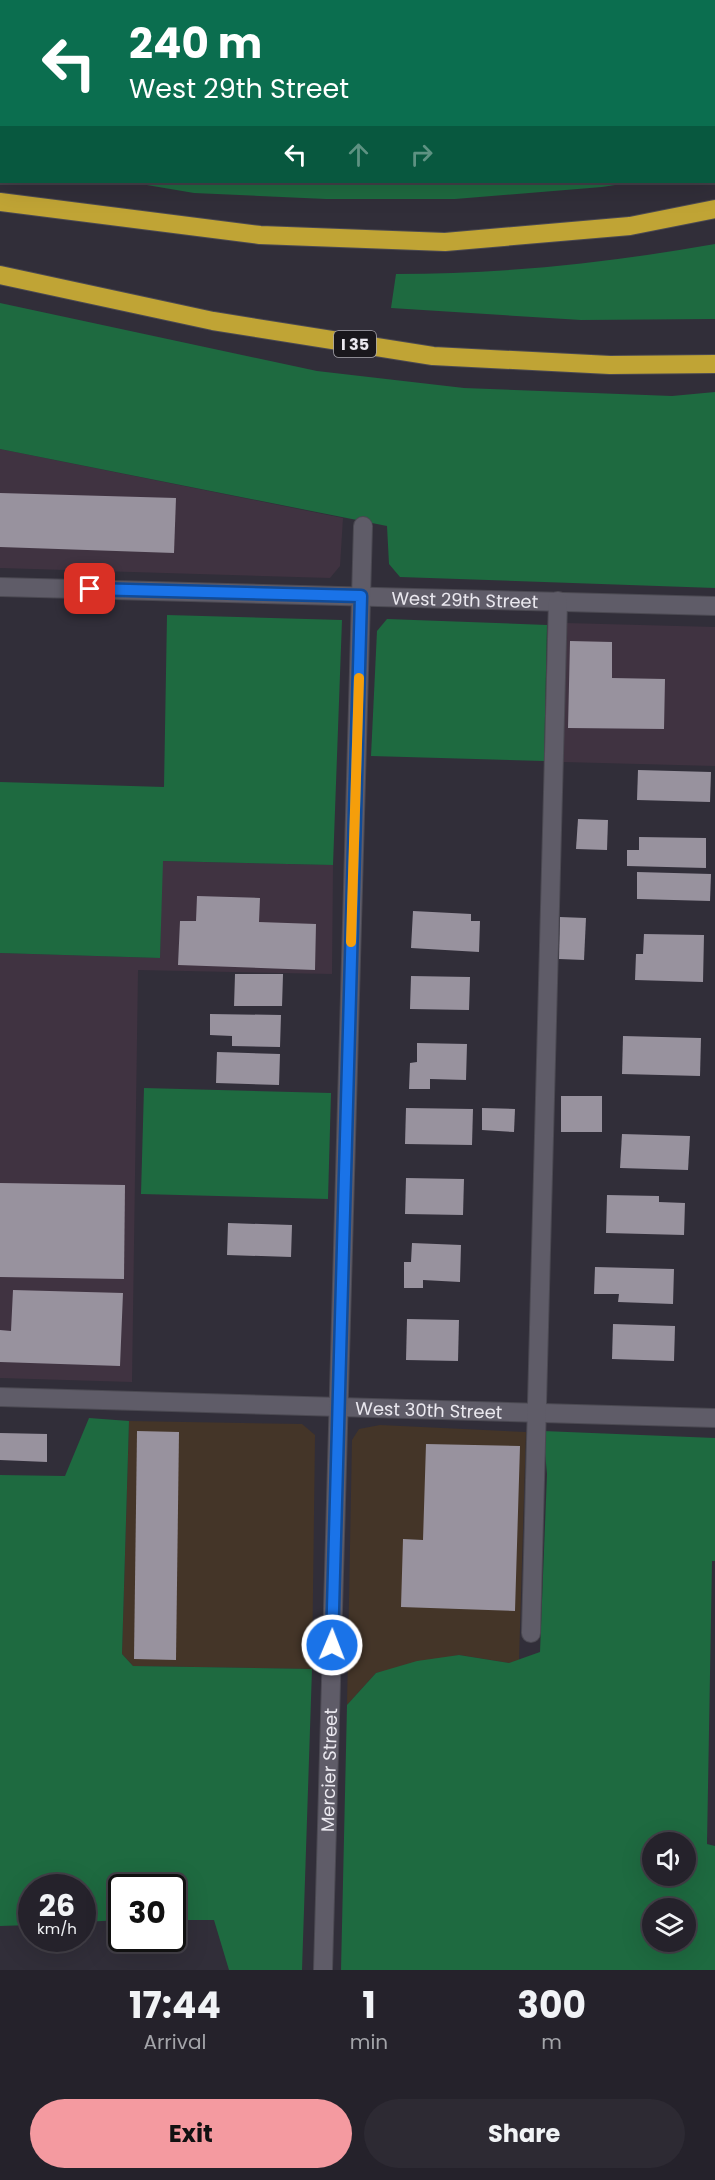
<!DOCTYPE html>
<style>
:root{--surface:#25222b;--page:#2d2a33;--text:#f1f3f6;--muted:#a3a4a9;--line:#423f47;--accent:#f49aa0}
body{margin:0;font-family:Poppins,sans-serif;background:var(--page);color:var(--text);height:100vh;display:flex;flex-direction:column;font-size:22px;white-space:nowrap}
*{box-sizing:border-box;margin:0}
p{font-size:20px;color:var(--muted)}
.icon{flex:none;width:33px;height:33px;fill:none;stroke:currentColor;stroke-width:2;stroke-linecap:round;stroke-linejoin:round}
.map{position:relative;height:1970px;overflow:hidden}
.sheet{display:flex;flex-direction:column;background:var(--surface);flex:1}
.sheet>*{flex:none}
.top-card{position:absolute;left:0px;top:0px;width:716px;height:183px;box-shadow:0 6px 24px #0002,0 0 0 2px var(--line);background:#0b6e4f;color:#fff;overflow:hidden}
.controls{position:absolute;left:642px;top:1832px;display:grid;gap:12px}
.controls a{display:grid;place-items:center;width:54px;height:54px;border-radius:50%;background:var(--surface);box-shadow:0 6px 24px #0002,0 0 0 2px var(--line);font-size:30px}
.speed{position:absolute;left:18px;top:1874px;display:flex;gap:12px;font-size:30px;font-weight:700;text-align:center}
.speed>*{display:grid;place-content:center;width:78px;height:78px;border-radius:50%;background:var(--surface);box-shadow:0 6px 24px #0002,0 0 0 2px var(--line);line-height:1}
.speed small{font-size:15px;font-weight:400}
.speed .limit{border:3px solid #111;border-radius:9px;background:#fff;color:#111}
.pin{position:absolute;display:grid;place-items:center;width:51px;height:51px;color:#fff;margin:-26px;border-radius:12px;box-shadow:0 3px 9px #0006}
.me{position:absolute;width:66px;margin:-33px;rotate:1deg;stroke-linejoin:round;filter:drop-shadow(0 0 4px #0008)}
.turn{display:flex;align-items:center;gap:21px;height:126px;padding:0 30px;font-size:27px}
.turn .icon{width:78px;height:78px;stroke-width:2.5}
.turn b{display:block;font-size:42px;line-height:51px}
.lanes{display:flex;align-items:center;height:57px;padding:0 30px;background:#0003;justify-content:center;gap:30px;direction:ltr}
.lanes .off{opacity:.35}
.eta{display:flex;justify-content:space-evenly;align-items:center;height:102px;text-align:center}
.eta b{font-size:36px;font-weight:700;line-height:42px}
.primary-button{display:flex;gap:12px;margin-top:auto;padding:12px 30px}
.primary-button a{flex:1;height:69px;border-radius:36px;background:var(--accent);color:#111;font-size:24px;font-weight:700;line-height:69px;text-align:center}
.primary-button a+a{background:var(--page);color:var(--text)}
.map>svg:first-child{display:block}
</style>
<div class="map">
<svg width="715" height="1970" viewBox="0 0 715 1970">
<rect width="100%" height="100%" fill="#312e39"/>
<g fill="#403341">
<path d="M0,449l343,69 -3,48 -10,12 -330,-10z"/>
<path d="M566,623l149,4v139l-152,-4z"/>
<path d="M162,861l171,4 -1,109 -194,-4 -6,412 -132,-4v-425l160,5z"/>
</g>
<g fill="#443528">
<path d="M0,0h715v11l-1,-9h-712l-1,34z"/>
<path d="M129,1421l173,3 13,11 -3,234 -179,-3 -11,-12z"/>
<path d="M380,1425l146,7 -7,228 -10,3 -50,-8 -83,18 -29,32 5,-265 7,-11z"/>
</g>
<g fill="#1e6a40" fill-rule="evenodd">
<path d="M129,182h506l-33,5 -147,12h-129l-132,-6z"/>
<path d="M715,244v75l-134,1 -190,-12 5,-34c107,0 213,-11 319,-30z"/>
<path d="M0,303l317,68 147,17 208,8 43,-4v196l-315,-11 -11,-13 -2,-38 -387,-77z"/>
<path d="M167,615l175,5 -9,245 -170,-4 -3,97 -160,-5v-171l164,5z"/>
<path d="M387,619l160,6 -3,136 -173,-5 6,-125z"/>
<path d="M144,1088l187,5 -3,106 -187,-5z"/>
<path d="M89,1418l40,3 -7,233 11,12 179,3 -10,301h-73l-15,-50h-41l-1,-33h-50l-1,33 -38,2 -1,-35h-50l-1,38 -31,1v-451l65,1z"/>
<path d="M543,1431l172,7v123h-3l-5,283 8,2v124h-374l6,-265 29,-32 41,-12 42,-6 50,8 31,-11 7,-178zM652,1842h34v33h-34zM652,1908h34v33h-34z"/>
</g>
<g fill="#98929e">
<path d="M0,493l176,5 -2,55 -174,-6z"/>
<path d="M570,641l42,1v36l53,1 -1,50 -96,-1z"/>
<path d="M638,770l73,2 -1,30 -73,-2z"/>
<path d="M578,819l30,1 -1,30 -31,-1z"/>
<path d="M639,837l67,1v30l-79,-2v-16h12z"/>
<path d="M637,872l74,2 -1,27 -73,-2z"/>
<path d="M197,896l63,2 -1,24 57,2 -1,46 -137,-5 2,-44h16z"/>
<path d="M413,911l58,3v7h9l-1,31 -68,-4z"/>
<path d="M560,917l26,1 -2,42 -25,-1z"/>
<path d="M644,934l60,1 -1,47 -68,-2 1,-26h7z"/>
<path d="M235,974h48l-1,32h-48z"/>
<path d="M411,976l59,1 -1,33 -59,-1z"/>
<path d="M210,1014l71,1 -1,32 -48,-1v-10l-22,-1z"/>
<path d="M623,1036l78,2 -1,38 -78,-2z"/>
<path d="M417,1043l50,1 -1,36 -36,-1v10h-21l1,-26 7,-1z"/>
<path d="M217,1052l63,2 -1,31 -63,-2z"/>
<rect x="561" y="1096" width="41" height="36"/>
<path d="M406,1108l67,1 -1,36 -67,-1z"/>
<path d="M482,1108l33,1 -1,23 -32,-2z"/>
<path d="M622,1134l68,2 -2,34 -68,-2z"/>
<path d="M406,1178l58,1 -1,36 -58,-1z"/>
<path d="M0,1183l125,2 -1,94 -124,-2z"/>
<path d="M607,1195l52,1v6l26,1 -1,32 -78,-2z"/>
<path d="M228,1223l64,2 -1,32 -64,-2z"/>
<path d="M412,1243l49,2 -1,37 -37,-2v8h-19v-26h7z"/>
<path d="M595,1267l79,2 -1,35 -55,-2 1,-8h-25z"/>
<path d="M13,1290l110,3 -3,73 -120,-4v-32l11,1z"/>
<path d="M407,1319l52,1 -1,41 -52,-1z"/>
<path d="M613,1324l62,2 -1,35 -62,-2z"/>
<path d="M137,1431l42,1 -3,228 -42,-1z"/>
<path d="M0,1433l47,1v28l-47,-2z"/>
<path d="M426,1444l94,2 -5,165 -114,-4 2,-68 20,1z"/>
</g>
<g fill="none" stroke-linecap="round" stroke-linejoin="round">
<g stroke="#4b4952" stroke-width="20">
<g id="minor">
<path d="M174,2v-2"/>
<path d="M374,2v-2"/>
<path d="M0,9h2"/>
<path id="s1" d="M0,587l715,19"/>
<path id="s2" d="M0,1397l715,21"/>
<path d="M531,1633l27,-1032"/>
<path id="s3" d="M323,1970l40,-1444"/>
</g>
</g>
<g stroke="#4b4952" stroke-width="20">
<g id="highway">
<path d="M0,202l260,33 185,7 185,-16 85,-17"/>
<path d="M0,275l213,46 220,35 177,9 105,-1"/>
</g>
</g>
<use href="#minor" stroke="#5f5c68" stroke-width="18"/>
<use href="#highway" stroke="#c0a435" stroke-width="18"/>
</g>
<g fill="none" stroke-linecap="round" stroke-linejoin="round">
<g stroke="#114b97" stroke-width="15">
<path id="route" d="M90,589l271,7 -29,1049"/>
</g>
<use href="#route" stroke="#1a73e8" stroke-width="10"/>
<path stroke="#f59e0b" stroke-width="10" d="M351,942l8,-264"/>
</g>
<g text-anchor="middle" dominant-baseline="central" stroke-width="6" stroke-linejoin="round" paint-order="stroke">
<rect fill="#19171c" stroke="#aba9b0" stroke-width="1.5" x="334" y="331" width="42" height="26" rx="4.5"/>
<g font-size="16" font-weight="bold" fill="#eae8ef">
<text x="355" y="344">I 35</text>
</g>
<g font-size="18" fill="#eae8ef" stroke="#19171c">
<text stroke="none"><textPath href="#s1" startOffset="465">West 29th Street</textPath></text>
<text stroke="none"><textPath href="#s2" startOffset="429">West 30th Street</textPath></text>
<text stroke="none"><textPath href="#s3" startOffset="200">Mercier Street</textPath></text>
</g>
</g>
</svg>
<div class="controls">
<a><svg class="icon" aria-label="sound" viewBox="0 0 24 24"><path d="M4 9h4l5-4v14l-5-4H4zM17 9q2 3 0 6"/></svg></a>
<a><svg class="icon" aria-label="layers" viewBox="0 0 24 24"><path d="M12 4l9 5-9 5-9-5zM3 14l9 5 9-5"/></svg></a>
</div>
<div class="speed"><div>26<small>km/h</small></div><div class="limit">30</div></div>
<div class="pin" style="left:90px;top:589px;background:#d93025"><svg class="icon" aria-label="arrive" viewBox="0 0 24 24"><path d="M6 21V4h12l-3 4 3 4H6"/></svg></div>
<svg class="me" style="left:332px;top:1645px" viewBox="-20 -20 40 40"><circle r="17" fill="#1a73e8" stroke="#fff" stroke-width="3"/><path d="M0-11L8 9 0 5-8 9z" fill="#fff"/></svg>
<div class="top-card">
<div class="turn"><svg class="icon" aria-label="left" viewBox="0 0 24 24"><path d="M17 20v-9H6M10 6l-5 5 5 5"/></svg><div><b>240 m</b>West 29th Street</div></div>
<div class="lanes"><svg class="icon" aria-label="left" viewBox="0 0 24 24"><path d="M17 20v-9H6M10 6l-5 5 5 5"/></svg><svg class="icon off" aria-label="ahead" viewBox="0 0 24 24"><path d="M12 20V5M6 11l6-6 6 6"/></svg><svg class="icon off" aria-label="right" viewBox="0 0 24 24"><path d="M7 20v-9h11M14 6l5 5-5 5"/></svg></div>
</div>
</div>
<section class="sheet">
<div class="eta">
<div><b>17:44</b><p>Arrival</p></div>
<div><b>1</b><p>min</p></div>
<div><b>300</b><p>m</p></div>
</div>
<div class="primary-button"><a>Exit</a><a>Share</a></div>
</section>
